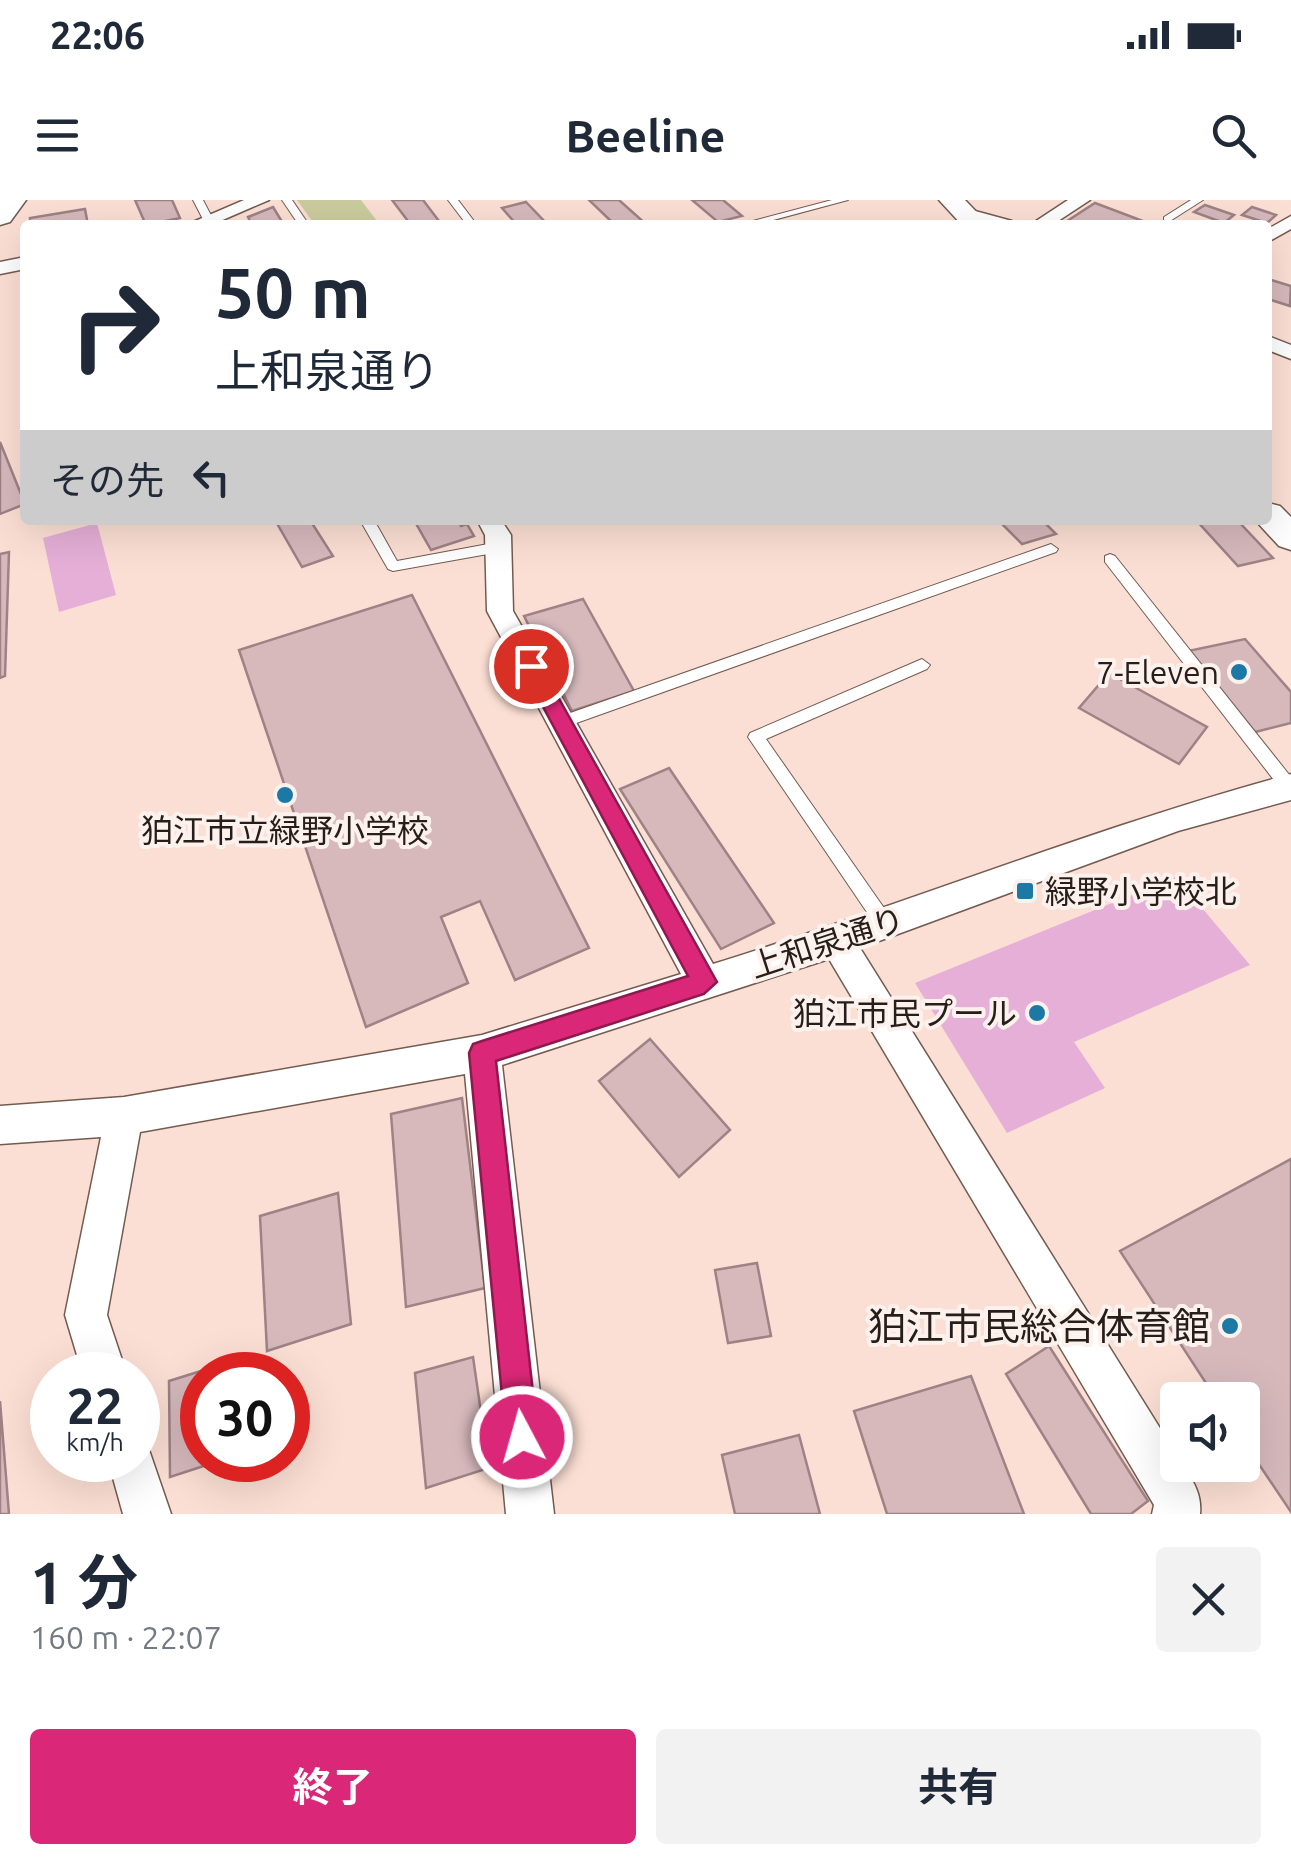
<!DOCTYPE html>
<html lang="ja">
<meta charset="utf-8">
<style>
:root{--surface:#fff;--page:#f2f2f3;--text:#1f2937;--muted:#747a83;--accent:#db2777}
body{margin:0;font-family:Ubuntu,"Noto Sans JP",sans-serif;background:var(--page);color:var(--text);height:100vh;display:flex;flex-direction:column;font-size:38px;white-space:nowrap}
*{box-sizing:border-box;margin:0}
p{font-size:32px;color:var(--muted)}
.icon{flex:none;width:55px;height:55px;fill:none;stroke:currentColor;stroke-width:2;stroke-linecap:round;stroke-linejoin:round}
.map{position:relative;height:1314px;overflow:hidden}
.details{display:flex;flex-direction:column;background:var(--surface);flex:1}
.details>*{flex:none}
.guide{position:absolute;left:20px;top:20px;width:1252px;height:305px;border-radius:10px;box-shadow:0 10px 40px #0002;background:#fff;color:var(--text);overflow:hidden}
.fabs{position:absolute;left:1160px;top:1182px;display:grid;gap:20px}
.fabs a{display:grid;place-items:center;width:100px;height:100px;border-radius:10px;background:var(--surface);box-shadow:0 10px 40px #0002;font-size:50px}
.speed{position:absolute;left:30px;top:1152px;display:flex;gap:20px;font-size:50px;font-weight:700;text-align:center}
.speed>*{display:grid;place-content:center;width:130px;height:130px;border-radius:50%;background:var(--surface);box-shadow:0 10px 40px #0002;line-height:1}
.speed small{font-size:25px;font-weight:400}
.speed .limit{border:15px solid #d22;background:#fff;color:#111}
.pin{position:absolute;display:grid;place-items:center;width:85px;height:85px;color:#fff;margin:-42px;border:5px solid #fff;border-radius:50%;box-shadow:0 2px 10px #0007}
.me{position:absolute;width:110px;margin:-55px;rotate:354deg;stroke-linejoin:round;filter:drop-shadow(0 0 8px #0008)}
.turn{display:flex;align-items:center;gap:35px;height:210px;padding:0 30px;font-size:45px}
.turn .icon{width:130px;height:130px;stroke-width:2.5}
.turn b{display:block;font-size:70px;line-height:85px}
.then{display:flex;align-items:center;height:95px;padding:0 30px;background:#0003;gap:20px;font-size:38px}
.round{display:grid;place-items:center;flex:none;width:105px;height:105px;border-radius:10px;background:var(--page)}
.overview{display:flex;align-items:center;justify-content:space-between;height:170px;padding:0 30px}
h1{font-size:60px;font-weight:700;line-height:75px}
.cta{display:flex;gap:20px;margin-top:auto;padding:20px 30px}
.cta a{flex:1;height:115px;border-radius:10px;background:var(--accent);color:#fff;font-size:40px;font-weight:700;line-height:115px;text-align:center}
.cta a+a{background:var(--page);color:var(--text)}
.status{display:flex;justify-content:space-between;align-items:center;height:70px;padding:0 50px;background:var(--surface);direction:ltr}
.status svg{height:28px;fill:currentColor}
header{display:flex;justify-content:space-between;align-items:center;height:130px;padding:0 30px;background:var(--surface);font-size:45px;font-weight:700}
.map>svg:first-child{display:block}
</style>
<div class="status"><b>22:06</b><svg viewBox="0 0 49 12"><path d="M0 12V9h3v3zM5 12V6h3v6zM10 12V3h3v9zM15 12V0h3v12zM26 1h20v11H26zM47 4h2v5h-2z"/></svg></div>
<header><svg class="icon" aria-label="menu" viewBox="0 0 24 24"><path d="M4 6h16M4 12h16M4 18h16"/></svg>Beeline<svg class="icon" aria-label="search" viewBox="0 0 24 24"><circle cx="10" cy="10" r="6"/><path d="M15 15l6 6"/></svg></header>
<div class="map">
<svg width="1291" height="1314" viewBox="0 0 1291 1314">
<rect width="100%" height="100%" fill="#fcdfd4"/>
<path fill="#cacc9f" d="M297,0h64l19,25h-65z"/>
<g fill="#e5afd7">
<path d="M97,323l19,72 -57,17 -16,-74z"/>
<path d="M1176,677l74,88 -176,77 31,46 -98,45 -92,-150z"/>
</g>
<g fill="#d7b9bc" stroke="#9e8285" stroke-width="2.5">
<path d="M135,0h37l8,18 -34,7z"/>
<path d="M392,0h31l19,25h-31z"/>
<path d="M589,0h30l28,25h-32z"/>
<path d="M692,0h31l19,16 -24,6z"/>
<path d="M526,2l22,23h-31l-15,-17z"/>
<path d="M1095,3l48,18 -6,4h-76z"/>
<path d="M1205,5l29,10 -10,8 -30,-11z"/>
<path d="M273,7l11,18h-32l-4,-8z"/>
<path d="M1252,7l24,8 -9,8 -25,-8z"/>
<path d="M85,9l3,16h-58v-7z"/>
<path d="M1268,79l23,7 -1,20 -22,-7z"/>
<path d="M0,242l25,62 -25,10z"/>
<path d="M275,320h35l23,36 -31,11z"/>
<path d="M414,320h44l3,6 6,-2 7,12 -43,14z"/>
<path d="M998,320h44l14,14 -34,10z"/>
<path d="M1196,320h41l36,38 -35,8z"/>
<path d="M9,352l-4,124 -5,2v-124z"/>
<path d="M412,395l177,353 -74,32 -35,-79 -39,16 27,66 -102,44 -127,-377z"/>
<path d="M583,399l51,92 -62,20 -48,-95z"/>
<path d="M1245,439l46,53v31l-36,9 -67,-81z"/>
<path d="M1109,473l98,54 -28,37 -100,-56z"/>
<path d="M669,568l105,155 -53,26 -101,-160z"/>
<path d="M650,839l80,91 -51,47 -80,-96z"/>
<path d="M462,898l23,190 -79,19 -15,-193z"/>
<path d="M1291,959v353l-49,-73v-39h-25l-97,-149z"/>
<path d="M338,993l13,131 -84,27 -7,-135z"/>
<path d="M757,1063l14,73 -43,7 -13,-73z"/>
<path d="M1049,1146l99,155 -17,13h-40l-85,-140z"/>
<path d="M246,1157l1,18h-45v85h20l-52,17 -1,-96z"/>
<path d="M473,1157l16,111 -63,20 -11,-115z"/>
<path d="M971,1176l53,138h-137l-33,-103z"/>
<path d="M0,1201l9,113h-9z"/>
<path d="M799,1235l21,79h-85l-13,-59z"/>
</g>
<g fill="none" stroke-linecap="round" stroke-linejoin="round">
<g stroke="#735b51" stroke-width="2">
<g id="lane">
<path d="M193,0h10l13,25h-10z"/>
<path d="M282,0h10l17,25h-10z"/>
<path d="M448,0h10l19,25h-10z"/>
<path d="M832,0h16l-93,25h-17z"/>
<path d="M1191,0h12l-33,21h-6v-4z"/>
<path d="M360,320h14l23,41 102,-19 7,5 -7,5 -106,19 -5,-2z"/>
<path d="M1051,344l7,5 -2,3 -488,174h-12l-2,-4 2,-4z"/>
<path d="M1110,354l5,2 176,221v17l-7,-1 -179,-231v-6z"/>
<path d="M922,459l8,6 -3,4 -161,70 125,179 3,6 -3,6 -6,2 -6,-2 -131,-193 2,-4z"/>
</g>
</g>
<g stroke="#735b51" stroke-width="3">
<g id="street">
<path d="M244,0h25l-58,25h-25z"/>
<path d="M1068,0h22l-38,25h-22z"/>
<path d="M964,8l48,13 3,4h-29l-28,-8 -3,-4z"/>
<path d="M1291,16v13l-23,13v-13z"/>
<path d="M25,57v12l-25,5v-12z"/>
<path d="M1268,136l23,9v14l-23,-9z"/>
<path d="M477,320h24l10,15 2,76 200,353c194,-60 382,-137 578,-190v26l-113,31 -318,117 318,509v8h5c10,16 19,29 17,49h-48l2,-9 -325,-546 -327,106 52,449h-48l-41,-440 -325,58 -33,183 20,60h-44l-18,-60 36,-178 -101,7v-38l124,-9 358,-62 199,-61 -194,-363 -2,-76z"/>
<path d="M138,1240l9,4 24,70h-48l-15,-54h30z"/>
</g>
</g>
<g stroke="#735b51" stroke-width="3">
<g id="secondary">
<path d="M939,0h26l24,25h-27z"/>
<path d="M1268,303l12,3 11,11v33l-12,-4 -24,-26h13z"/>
</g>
</g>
<g stroke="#735b51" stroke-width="3">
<path id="primary" d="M0,0h26l-16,22 -10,3z"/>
</g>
<use href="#lane" fill="#fff" fill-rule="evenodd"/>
<use href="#street" fill="#fff" fill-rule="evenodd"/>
<use href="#secondary" fill="#fff" fill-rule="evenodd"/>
<use href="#primary" fill="#fff" fill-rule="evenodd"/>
</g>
<path fill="#db2777" stroke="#8e194d" stroke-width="2.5" d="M531,459l7,2 179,321 -13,12 -208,67 42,376 -5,12 -11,4 -12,-4 -4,-12 -37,-384 4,-9 9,-3 206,-65 -167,-310z"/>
<g fill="#1c79a6" stroke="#fcf1ec" stroke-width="4">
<circle cx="1239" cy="472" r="10"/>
<circle cx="285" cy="595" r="10"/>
<rect x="1015" y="681" width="20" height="20" rx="5"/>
<circle cx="1037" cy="813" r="10"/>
<circle cx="1230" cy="1126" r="10"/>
</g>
<g text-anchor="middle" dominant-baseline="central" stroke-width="8" stroke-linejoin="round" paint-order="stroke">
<g font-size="32" fill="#271d19" stroke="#fcf1ec" text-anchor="end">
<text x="1219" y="472">7-Eleven</text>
<text x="285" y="630" text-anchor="middle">狛江市立緑野小学校</text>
<text x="1045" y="691" text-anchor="start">緑野小学校北</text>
<text x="1017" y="813">狛江市民プール</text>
</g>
<g font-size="32" fill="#271d19" stroke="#fcf1ec">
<text transform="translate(827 742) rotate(-18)">上和泉通り</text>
</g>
<g font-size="38" fill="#271d19" stroke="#fcf1ec" text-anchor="end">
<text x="1210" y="1126">狛江市民総合体育館</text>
</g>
</g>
</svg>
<div class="fabs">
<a><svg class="icon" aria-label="sound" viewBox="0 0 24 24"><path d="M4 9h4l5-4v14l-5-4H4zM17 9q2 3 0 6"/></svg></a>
</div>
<div class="speed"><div>22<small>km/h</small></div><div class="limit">30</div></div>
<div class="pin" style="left:531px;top:466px;background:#d93025"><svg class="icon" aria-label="arrive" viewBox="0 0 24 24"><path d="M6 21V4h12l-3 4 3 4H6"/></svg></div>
<svg class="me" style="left:522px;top:1237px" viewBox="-20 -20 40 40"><circle r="17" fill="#db2777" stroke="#fff" stroke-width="3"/><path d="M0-11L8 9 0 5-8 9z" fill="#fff"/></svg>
<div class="guide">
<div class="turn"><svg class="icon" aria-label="right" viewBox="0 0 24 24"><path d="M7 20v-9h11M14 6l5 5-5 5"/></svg><div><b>50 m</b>上和泉通り</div></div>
<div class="then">その先<svg class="icon" aria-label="left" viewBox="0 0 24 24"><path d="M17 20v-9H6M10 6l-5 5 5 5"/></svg></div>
</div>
</div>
<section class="details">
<div class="overview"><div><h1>1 分</h1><p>160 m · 22:07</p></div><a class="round"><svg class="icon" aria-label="close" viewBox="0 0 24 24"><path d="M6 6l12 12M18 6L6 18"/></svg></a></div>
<div class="cta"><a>終了</a><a>共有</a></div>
</section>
